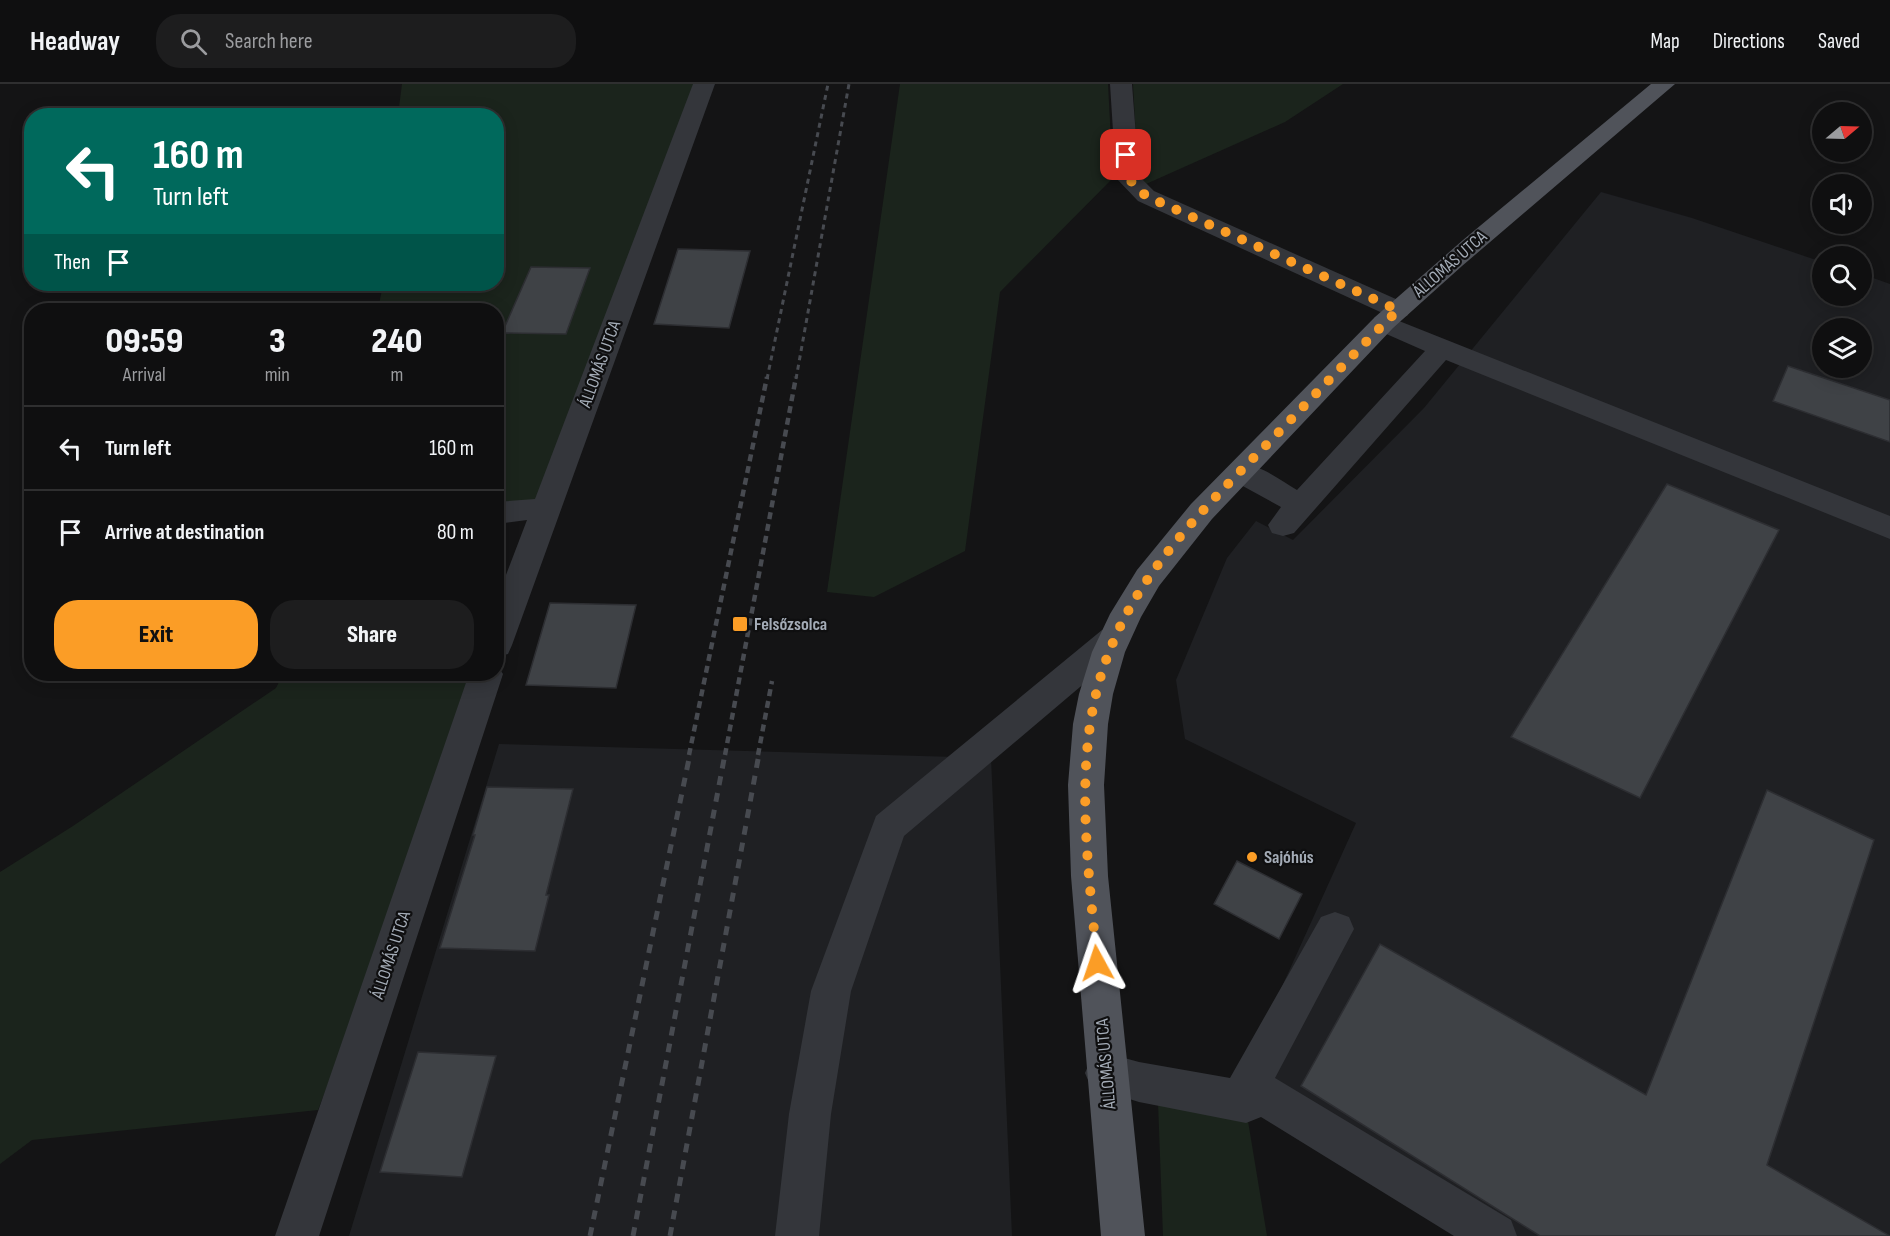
<!DOCTYPE html>
<meta charset="utf-8">
<style>
:root{--surface:#0f0f10;--page:#1d1d1e;--text:#f1f3f6;--muted:#9b9c9f;--line:#2f2f30;--accent:#fb9d26}
body{margin:0;font-family:"Sofia Sans Condensed",sans-serif;background:var(--page);color:var(--text);height:100vh;display:flex;flex-direction:column;font-size:22px;white-space:nowrap}
*{box-sizing:border-box;margin:0}
p{font-size:20px;color:var(--muted)}
.icon{flex:none;width:33px;height:33px;fill:none;stroke:currentColor;stroke-width:2;stroke-linecap:round;stroke-linejoin:round}
.map{position:relative;flex:1;overflow:hidden}
.panel{position:absolute;left:24px;top:219px;width:480px;height:378px;display:flex;flex-direction:column;background:var(--surface);border-radius:24px;box-shadow:0 3px 15px #0003,0 0 0 2px var(--line)}
.panel>*{flex:none}
.hud{position:absolute;left:24px;top:24px;width:480px;height:183px;border-radius:24px;box-shadow:0 3px 15px #0003,0 0 0 2px var(--line);background:#00695c;color:#fff;overflow:hidden}
.needle{width:39px;rotate:71deg}
.buttons{position:absolute;left:1812px;top:18px;display:grid;gap:12px}
.buttons a{display:grid;place-items:center;width:60px;height:60px;border-radius:50%;background:var(--surface);box-shadow:0 3px 15px #0003,0 0 0 2px var(--line);font-size:30px}
.pin{position:absolute;display:grid;place-items:center;width:51px;height:51px;color:#fff;margin:-26px;border-radius:12px;box-shadow:0 3px 9px #0006}
.me{position:absolute;width:66px;margin:-33px;rotate:355deg;stroke-linejoin:round;filter:drop-shadow(0 0 4px #0008)}
.turn{display:flex;align-items:center;gap:21px;height:126px;padding:0 30px;font-size:27px}
.turn .icon{width:78px;height:78px;stroke-width:2.5}
.turn b{display:block;font-size:42px;line-height:51px}
.then{display:flex;align-items:center;height:57px;padding:0 30px;background:#0003;gap:12px;font-size:22px}
.eta{display:flex;justify-content:space-evenly;align-items:center;height:102px;text-align:center}
.eta b{font-size:36px;font-weight:800;line-height:42px}
.action{display:flex;gap:12px;margin-top:auto;padding:12px 30px}
.action a{flex:1;height:69px;border-radius:24px;background:var(--accent);color:#111;font-size:24px;font-weight:800;line-height:69px;text-align:center}
.action a+a{background:var(--page);color:var(--text)}
ul{padding:0;list-style:none}
li{display:flex;align-items:center;gap:18px;height:84px;padding:0 30px;border-top:2px solid var(--line)}
li div{flex:1}
li b{display:block;font-size:22px}
li em{font-style:normal}
header{display:flex;align-items:center;gap:36px;box-sizing:border-box;height:84px;padding:0 30px;background:var(--surface);border-bottom:2px solid var(--line)}
header strong{font-size:28px}
nav{display:flex;gap:33px;margin-inline-start:auto;font-size:21px}
.search{width:420px;height:54px;background:var(--page);display:flex;align-items:center;gap:15px;box-sizing:border-box;padding:0 21px;border-radius:24px;color:var(--muted);font-size:22px}
.map>svg:first-child{display:block}
</style>
<header>
<strong>Headway</strong>
<div class="search"><svg class="icon" aria-label="search" viewBox="0 0 24 24"><circle cx="10" cy="10" r="6"/><path d="M15 15l6 6"/></svg>Search here</div>
<nav><a>Map</a><a>Directions</a><a>Saved</a></nav>
</header>
<div class="map">
<svg width="1890" height="1152" viewBox="0 0 1890 1152">
<rect width="100%" height="100%" fill="#141415"/>
<g fill="#1f2023" fill-rule="evenodd">
<path d="M1601,108l91,26 130,44v34h40v-22l28,10v952h-419l-229,-161 114,-252 -171,-84 -9,-59 51,-122 29,-37 37,19 131,-132zM1822,244h40v40h-40z"/>
<path d="M499,660l492,14 21,478h-663z"/>
</g>
<g fill="#1b241c">
<path d="M402,0h302l-158,424 -49,5 -1,-203h-118l5,-26h113v-168l-98,-1z"/>
<path d="M900,0h208l5,94 -113,114 -35,259 -91,46 -47,-5z"/>
<path d="M1133,0h210l-58,38 -139,62 -8,-9z"/>
<path d="M283,590h203l-168,436 -286,30 -32,24v-292l73,-46 203,-138z"/>
<path d="M1158,1018l89,13 20,121h-104z"/>
</g>
<g fill="#3f4246" stroke="#2d2e32" stroke-width="1.5">
<path d="M678,165l72,2 -21,77 -75,-4z"/>
<path d="M531,183l59,1 -24,66 -64,-1z"/>
<path d="M1788,282l102,34v42l-117,-41z"/>
<path d="M1667,400l112,46 -139,268 -129,-61z"/>
<path d="M550,519l86,2 -20,83 -90,-3z"/>
<path d="M487,703l86,2 -27,106h3l-14,56 -95,-3 35,-113h-2z"/>
<path d="M1767,706l107,50 -107,325 123,71h-350l-239,-150 79,-142 266,151z"/>
<path d="M1237,777l65,33 -23,45 -65,-35z"/>
<path d="M418,968l78,4 -34,121 -82,-5z"/>
</g>
<g fill="none" stroke-linecap="round" stroke-linejoin="round">
<g fill="#34363b" fill-rule="evenodd">
<path d="M693,0h22l-203,561 -4,9 -12,3v-56l31,-81 -31,4v-22l39,-3z"/>
<path d="M1110,0h22l7,92 15,15 253,113 4,6 -4,6 -9,2 -9,-2 -251,-115 -22,-23z"/>
<path d="M1384,231l506,201v23l-444,-179 -152,173 -11,3 -11,-3 -4,-8 13,-18 -51,-28 -5,-7 5,-7c22,-7 48,14 67,25l128,-139 -50,-22 -4,-6 4,-6z"/>
<path d="M1114,543l12,3 4,9 -4,9 -222,188 -53,155 -20,123 -12,122h-44l14,-122 22,-123 65,-175 226,-186z"/>
<path d="M496,580l7,10 -184,562h-44l194,-562h27z"/>
<path d="M1335,828l14,5 5,12 -79,149 236,142 6,16h-63l-193,-119 -15,6 -107,-21 -48,-15 -6,-14 6,-14 15,-6 33,9 91,16 91,-161z"/>
</g>
<path fill="#50535a" fill-rule="evenodd" d="M1651,0h24l-213,182 -69,62 -181,191 -53,67 -18,31 -16,35 -12,42 -5,30 -4,61 4,91 37,360h-44l-30,-360 -3,-91 5,-61 6,-30 13,-42 18,-38 27,-44 54,-66 184,-187 88,-77z"/>
<g stroke="#474a50" stroke-width="3" stroke-dasharray="5 4.5" stroke-linecap="butt">
<path d="M767,295l61,-295"/>
<path d="M796,295l53,-295"/>
</g>
<g stroke="#474a50" stroke-width="4.5" stroke-dasharray="7 5" stroke-linecap="butt">
<path d="M689,671l78,-378"/>
<path d="M725,671l71,-378"/>
<path d="M758,671l14,-74"/>
</g>
<g stroke="#474a50" stroke-width="5" stroke-dasharray="9 8" stroke-linecap="butt">
<path d="M590,1152l100,-482"/>
<path d="M633,1152l92,-482"/>
<path d="M670,1152l89,-482"/>
</g>
</g>
<g fill="none" stroke-linecap="round" stroke-linejoin="round">
<path stroke="#fb9d26" stroke-width="10" stroke-dasharray="0 18" d="M1097,879c-7,-81 -19,-164 -6,-244 20,-124 100,-197 184,-283 41,-42 81,-85 123,-126l-252,-114 -18,-18 -2,-23"/>
</g>
<g fill="#fb9d26" stroke="#0f0f10" stroke-width="2">
<rect x="732" y="532" width="16" height="16" rx="3"/>
<circle cx="1252" cy="773" r="6"/>
</g>
<g text-anchor="middle" dominant-baseline="central" stroke-width="4.5" stroke-linejoin="round" paint-order="stroke">
<g font-size="18" fill="#a4acb7" stroke="#0f0f10">
<text transform="translate(1450 180) rotate(-41)">ÁLLOMÁS UTCA</text>
<text transform="translate(600 280) rotate(-70)">ÁLLOMÁS UTCA</text>
<text transform="translate(391 871) rotate(-72)">ÁLLOMÁS UTCA</text>
<text transform="translate(1106 980) rotate(-95)">ÁLLOMÁS UTCA</text>
</g>
<g font-size="18" font-weight="bold" fill="#a4acb7" stroke="#0f0f10" text-anchor="start">
<text x="754" y="540">Felsőzsolca</text>
<text x="1264" y="773">Sajóhús</text>
</g>
</g>
</svg>
<div class="buttons">
<a><svg class="needle" viewBox="-14 -14 28 28"><path d="M0-13l5 13h-10z" fill="#e53935"/><path d="M0 13l5-13h-10z" fill="#9b9c9f"/></svg></a>
<a><svg class="icon" aria-label="sound" viewBox="0 0 24 24"><path d="M4 9h4l5-4v14l-5-4H4zM17 9q2 3 0 6"/></svg></a>
<a><svg class="icon" aria-label="search" viewBox="0 0 24 24"><circle cx="10" cy="10" r="6"/><path d="M15 15l6 6"/></svg></a>
<a><svg class="icon" aria-label="layers" viewBox="0 0 24 24"><path d="M12 4l9 5-9 5-9-5zM3 14l9 5 9-5"/></svg></a>
</div>
<div class="pin" style="left:1126px;top:71px;background:#d93025"><svg class="icon" aria-label="arrive" viewBox="0 0 24 24"><path d="M6 21V4h12l-3 4 3 4H6"/></svg></div>
<svg class="me" style="left:1097px;top:879px" viewBox="-20 -20 40 40"><path d="M0-17L14 15 0 8-14 15z" fill="#fb9d26" stroke="#fff" stroke-width="4"/></svg>
<div class="hud">
<div class="turn"><svg class="icon" aria-label="left" viewBox="0 0 24 24"><path d="M17 20v-9H6M10 6l-5 5 5 5"/></svg><div><b>160 m</b>Turn left</div></div>
<div class="then">Then<svg class="icon" aria-label="arrive" viewBox="0 0 24 24"><path d="M6 21V4h12l-3 4 3 4H6"/></svg></div>
</div>
<section class="panel">
<div class="eta">
<div><b>09:59</b><p>Arrival</p></div>
<div><b>3</b><p>min</p></div>
<div><b>240</b><p>m</p></div>
</div>
<ul>
<li><svg class="icon" aria-label="left" viewBox="0 0 24 24"><path d="M17 20v-9H6M10 6l-5 5 5 5"/></svg><div><b>Turn left</b></div><em>160 m</em></li>
<li><svg class="icon" aria-label="arrive" viewBox="0 0 24 24"><path d="M6 21V4h12l-3 4 3 4H6"/></svg><div><b>Arrive at destination</b></div><em>80 m</em></li>
</ul>
<div class="action"><a>Exit</a><a>Share</a></div>
</section>
</div>
